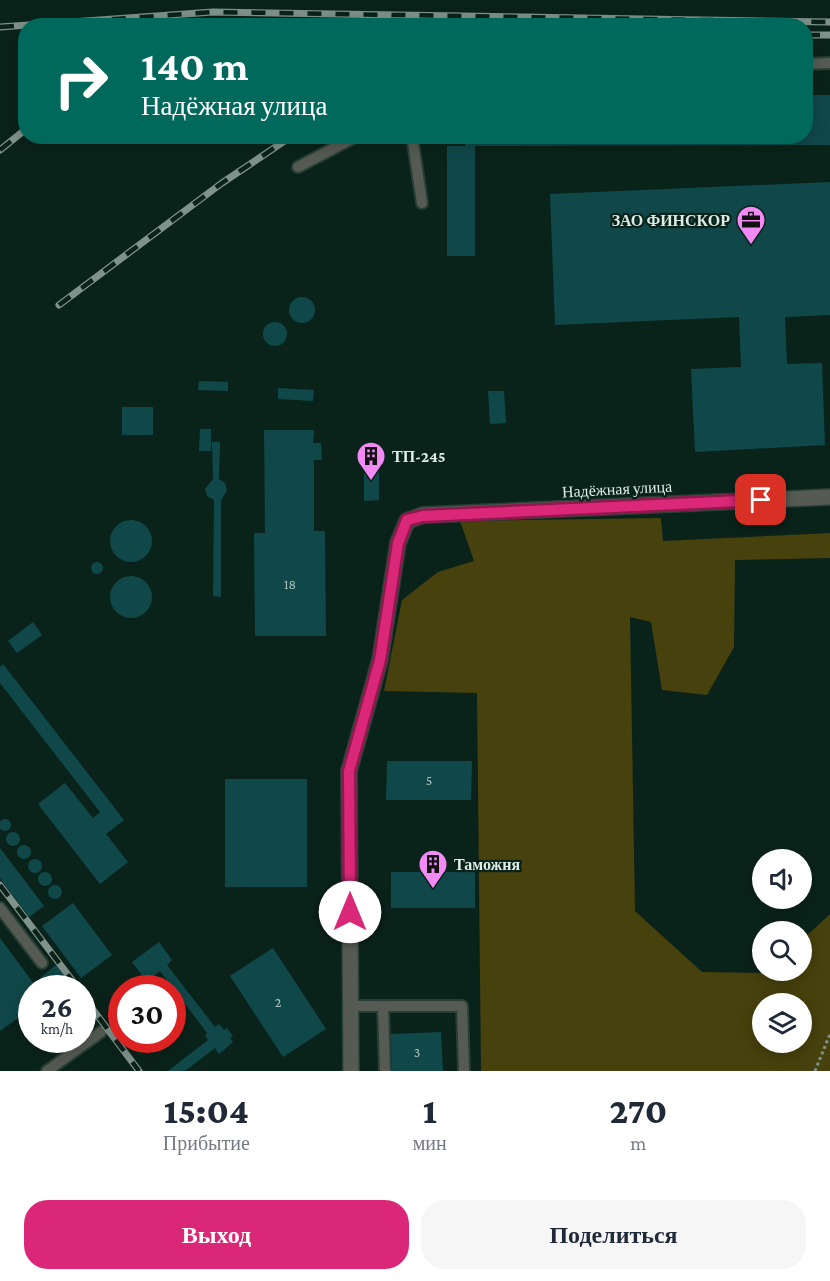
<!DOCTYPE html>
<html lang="ru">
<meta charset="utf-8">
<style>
:root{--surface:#fff;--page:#f6f6f7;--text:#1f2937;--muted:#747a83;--accent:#db2777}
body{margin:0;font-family:"Crimson Pro",serif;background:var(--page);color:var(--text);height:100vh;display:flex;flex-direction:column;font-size:22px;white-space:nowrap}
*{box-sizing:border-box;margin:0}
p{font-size:20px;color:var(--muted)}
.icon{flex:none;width:33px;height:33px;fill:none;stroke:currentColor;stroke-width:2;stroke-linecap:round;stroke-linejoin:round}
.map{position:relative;height:1071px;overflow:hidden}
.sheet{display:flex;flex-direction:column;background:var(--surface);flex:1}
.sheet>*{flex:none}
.guide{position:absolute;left:18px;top:18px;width:795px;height:126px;border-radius:24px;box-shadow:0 3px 15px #0003;background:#00695c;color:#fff;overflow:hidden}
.tools{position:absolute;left:752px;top:849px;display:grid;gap:12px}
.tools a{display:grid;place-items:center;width:60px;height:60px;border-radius:50%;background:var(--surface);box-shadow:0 3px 15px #0003;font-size:30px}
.speed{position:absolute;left:18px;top:975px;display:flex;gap:12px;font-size:30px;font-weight:700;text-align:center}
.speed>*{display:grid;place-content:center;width:78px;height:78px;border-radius:50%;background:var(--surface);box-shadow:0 3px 15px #0003;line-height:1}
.speed small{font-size:15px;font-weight:400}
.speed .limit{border:9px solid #d22;background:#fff;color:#111}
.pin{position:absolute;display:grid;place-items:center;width:51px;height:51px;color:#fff;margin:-26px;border-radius:12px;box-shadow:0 3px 9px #0006}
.me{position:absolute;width:66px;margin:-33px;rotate:0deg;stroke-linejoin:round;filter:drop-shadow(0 0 4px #0008)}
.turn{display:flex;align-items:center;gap:21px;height:126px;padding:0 24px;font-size:27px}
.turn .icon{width:78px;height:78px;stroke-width:2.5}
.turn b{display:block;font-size:42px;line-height:51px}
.eta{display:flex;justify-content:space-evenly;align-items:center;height:102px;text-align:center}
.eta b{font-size:36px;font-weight:800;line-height:42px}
.cta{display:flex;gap:12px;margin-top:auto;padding:12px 24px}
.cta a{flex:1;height:69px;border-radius:24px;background:var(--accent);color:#fff;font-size:24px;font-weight:800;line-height:69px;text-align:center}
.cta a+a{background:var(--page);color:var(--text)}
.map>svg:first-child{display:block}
</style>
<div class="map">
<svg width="830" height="1071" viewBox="0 0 830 1071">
<rect width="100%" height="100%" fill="#0a231a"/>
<path fill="#47410d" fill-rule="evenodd" d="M661,518l2,23 167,-8v25l-95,2 -1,87 -27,48 -45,-5 -11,-68 -21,-5 5,294 67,61 70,1 3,-2 26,-1v-29l29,-27v157h-349l-4,-378 -93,-2 18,-91 36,-28 36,-11 -14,-40zM762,1004h39v38h-39z"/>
<g fill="#10484a">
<path d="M806,95h24v50l-355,1v110h-28v-110h18v-10h341z"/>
<path d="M830,182v133l-45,2 2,47 35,-1 3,82 -130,7 -4,-83 50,-2 -2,-50 -184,8 -5,-131z"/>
<circle cx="302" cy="310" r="13"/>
<circle cx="275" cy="334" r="12"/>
<path d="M199,381l29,1v9l-30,-1z"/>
<path d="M278,388l36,2 -1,11 -35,-2z"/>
<path d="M488,391h16l2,32 -16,1z"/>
<rect x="122" y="407" width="31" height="28"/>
<path d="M200,429h11v22h-12z"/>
<path d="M264,430h50l-1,13h8l1,17h-8v71h11l1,105h-71l-1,-103h11z"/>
<path d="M212,442h8l-1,37 6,4 2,7 -6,11v96l-8,-1 1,-96 -7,-4 -2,-7 8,-10z"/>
<path d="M364,463h15v37l-15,1z"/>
<circle cx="131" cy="541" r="21"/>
<circle cx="97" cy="568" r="6"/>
<circle cx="131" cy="597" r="21"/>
<path d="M33,622l9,13 -25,18 -9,-12z"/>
<path d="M3,664l121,156 -18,14 22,28 -28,22 -62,-80 27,-21 28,35 7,-6 -100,-129v-16z"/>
<path d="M387,761h85l-1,39h-85z"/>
<rect x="225" y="779" width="82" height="108"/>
<circle cx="5" cy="825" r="6"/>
<circle cx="13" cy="839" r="7"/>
<circle cx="24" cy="852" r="7"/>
<path d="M0,848l44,58 -15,11 -29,-39z"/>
<circle cx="35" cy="866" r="7"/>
<rect x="391" y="872" width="84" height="36"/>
<circle cx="45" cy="879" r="7"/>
<circle cx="55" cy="892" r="7"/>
<path d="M73,903l39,52 -31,23 -39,-52z"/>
<path d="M0,938l37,50h-5v20l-32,23z"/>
<path d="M159,942l13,18 -5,5 48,62 4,-3 5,6 3,-2 6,8 -3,2 3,4 -14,12 -4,-6 -30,23h-17l40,-31 -3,-5 2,-2 -47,-62 -13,11 -15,-20z"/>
<path d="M273,948l53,81 -43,28 -53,-81z"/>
<path d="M56,965l18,23h-26l-8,-10z"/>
<path d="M441,1032l2,39h-51l-1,-37z"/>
</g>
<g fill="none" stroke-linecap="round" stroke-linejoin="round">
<g stroke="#283f36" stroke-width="14">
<g id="lane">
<path d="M806,64l24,-1"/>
<path d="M412,136l10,67"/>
<path d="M298,167l59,-31"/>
<path d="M0,908l42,55"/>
<path d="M351,1006h111l2,65"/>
<path d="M383,1006l2,65"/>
<path d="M47,1071l54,-39"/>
</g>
</g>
<g stroke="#283f36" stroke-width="18">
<path id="street" d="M351,1071l-2,-300 31,-111 18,-117 9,-22 16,-6 407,-18"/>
</g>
<path stroke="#7c9088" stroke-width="3" stroke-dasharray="3 3" stroke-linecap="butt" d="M815,1071l15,-37"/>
<use href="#lane" stroke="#555b52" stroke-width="10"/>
<use href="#street" stroke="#555b52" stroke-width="15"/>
<g stroke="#7f928b" stroke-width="7">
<g id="rail">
<path d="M433,26l23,-3"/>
<path d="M0,27l213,-15 617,10"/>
<path d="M806,35h24"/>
<path d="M0,150l26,-21"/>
<path d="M59,305l163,-122 70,-47"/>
<path d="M0,885l78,103"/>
<path d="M82,995l57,76"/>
</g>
</g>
<use href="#rail" stroke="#0a231a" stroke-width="4.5" stroke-dasharray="14" stroke-linecap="butt"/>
</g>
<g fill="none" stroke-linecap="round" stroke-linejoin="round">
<g stroke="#8e194d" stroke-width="15">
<path id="route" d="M350,912l-1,-141 31,-111 18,-117 9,-23 16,-4 338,-16"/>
</g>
<use href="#route" stroke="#db2777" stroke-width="10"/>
</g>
<defs>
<g id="office-pin" transform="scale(1.5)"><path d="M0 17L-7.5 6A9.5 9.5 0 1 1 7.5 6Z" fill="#f18af4" stroke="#0a231a"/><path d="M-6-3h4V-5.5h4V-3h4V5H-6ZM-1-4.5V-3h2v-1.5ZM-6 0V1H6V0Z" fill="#111"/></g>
<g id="building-pin" transform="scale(1.5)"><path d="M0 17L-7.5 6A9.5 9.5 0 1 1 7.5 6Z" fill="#f18af4" stroke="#0a231a"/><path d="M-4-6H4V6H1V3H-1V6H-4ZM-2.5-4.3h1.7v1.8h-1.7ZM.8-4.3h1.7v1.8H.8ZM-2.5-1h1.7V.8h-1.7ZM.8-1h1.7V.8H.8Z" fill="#111"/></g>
</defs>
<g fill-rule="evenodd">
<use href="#office-pin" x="751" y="220"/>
<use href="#building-pin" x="371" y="456"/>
<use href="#building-pin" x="433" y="864"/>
</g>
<g text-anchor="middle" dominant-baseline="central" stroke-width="4.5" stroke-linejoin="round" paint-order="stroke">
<g font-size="14" fill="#aac3be">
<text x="290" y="584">18</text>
<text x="429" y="780">5</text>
<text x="278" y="1002">2</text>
<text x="417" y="1052">3</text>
</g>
<g font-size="16" font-weight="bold" fill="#ddece5" stroke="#0a231a" text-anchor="start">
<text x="730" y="220" text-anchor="end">ЗАО ФИНСКОР</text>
<text x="392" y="456">ТП-245</text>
<text x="454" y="864">Таможня</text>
</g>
<g font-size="16" fill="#ddece5" stroke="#0a231a">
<text transform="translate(617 489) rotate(-3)">Надёжная улица</text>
</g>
</g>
</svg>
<div class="tools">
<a><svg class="icon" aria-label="sound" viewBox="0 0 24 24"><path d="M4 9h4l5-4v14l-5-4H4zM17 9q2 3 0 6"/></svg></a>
<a><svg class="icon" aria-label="search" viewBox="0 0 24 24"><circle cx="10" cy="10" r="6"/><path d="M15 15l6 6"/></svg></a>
<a><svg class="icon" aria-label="layers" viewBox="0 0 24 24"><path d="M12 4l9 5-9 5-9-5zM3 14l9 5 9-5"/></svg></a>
</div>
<div class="speed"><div>26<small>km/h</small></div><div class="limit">30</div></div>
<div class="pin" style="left:761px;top:500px;background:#d93025"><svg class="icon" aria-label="arrive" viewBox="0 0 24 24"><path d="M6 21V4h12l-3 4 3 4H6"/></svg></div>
<svg class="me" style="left:350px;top:912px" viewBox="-20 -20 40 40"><circle r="19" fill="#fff"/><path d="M0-13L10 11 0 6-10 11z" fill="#db2777"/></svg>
<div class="guide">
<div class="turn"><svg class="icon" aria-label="right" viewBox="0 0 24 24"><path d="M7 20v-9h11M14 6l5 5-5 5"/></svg><div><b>140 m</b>Надёжная улица</div></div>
</div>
</div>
<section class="sheet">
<div class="eta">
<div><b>15:04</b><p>Прибытие</p></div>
<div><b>1</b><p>мин</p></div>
<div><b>270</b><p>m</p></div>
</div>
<div class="cta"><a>Выход</a><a>Поделиться</a></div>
</section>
